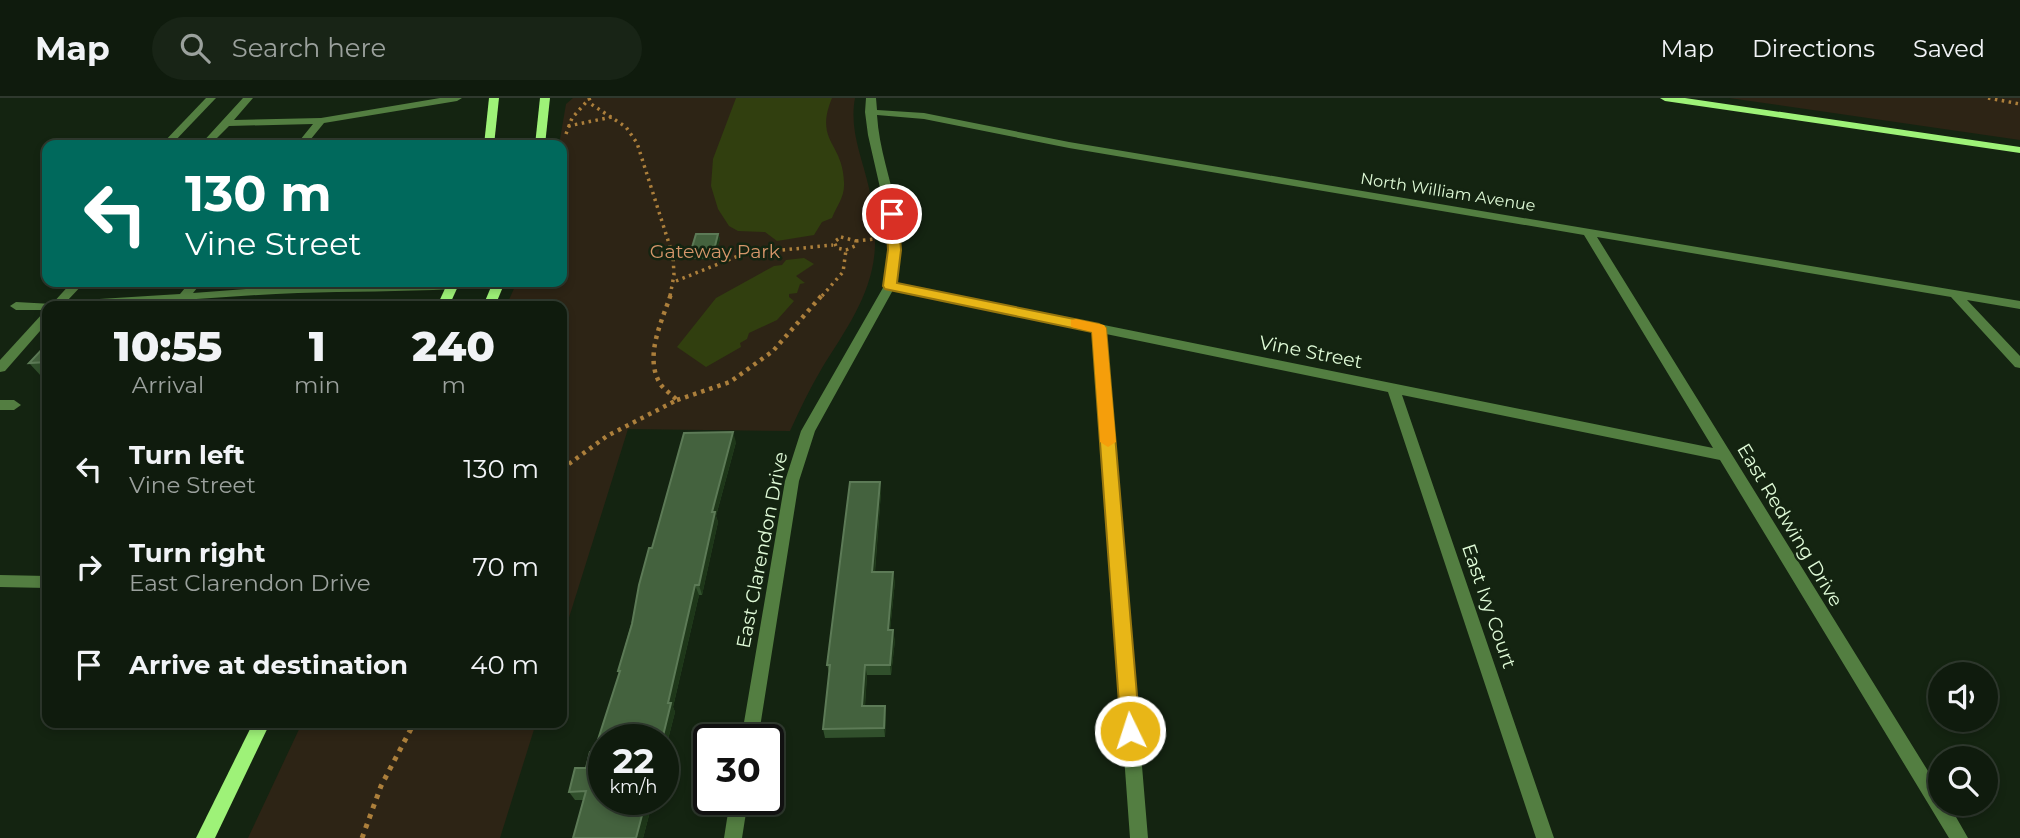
<!DOCTYPE html>
<style>
:root{--surface:#0f1b0d;--page:#182416;--text:#f1f3f6;--muted:#9ba19d;--line:#2f392e}
body{margin:0;font-family:Montserrat,sans-serif;background:var(--page);color:var(--text);height:100vh;display:flex;flex-direction:column;font-size:26px;white-space:nowrap}
*{box-sizing:border-box;margin:0}
p{font-size:23px;color:var(--muted)}
.icon{flex:none;width:38px;height:38px;fill:none;stroke:currentColor;stroke-width:2;stroke-linecap:round;stroke-linejoin:round}
.map{position:relative;flex:1;overflow:hidden}
.details{position:absolute;left:42px;top:203px;width:525px;height:427px;display:flex;flex-direction:column;background:var(--surface);border-radius:14px;box-shadow:0 4px 10px #0003,0 0 0 2px var(--line)}
.details>*{flex:none}
.banner{position:absolute;left:42px;top:42px;width:525px;height:147px;border-radius:14px;box-shadow:0 4px 10px #0003,0 0 0 2px var(--line);background:#00695c;color:#fff;overflow:hidden}
.fabs{position:absolute;left:1928px;top:564px;display:grid;gap:14px}
.fabs a{display:grid;place-items:center;width:70px;height:70px;border-radius:50%;background:var(--surface);box-shadow:0 4px 10px #0003,0 0 0 2px var(--line);font-size:35px}
.speed{position:absolute;left:588px;top:626px;display:flex;gap:14px;font-size:35px;font-weight:700;text-align:center}
.speed>*{display:grid;place-content:center;width:91px;height:91px;border-radius:50%;background:var(--surface);box-shadow:0 4px 10px #0003,0 0 0 2px var(--line);line-height:1}
.speed small{font-size:18px;font-weight:400}
.speed .limit{border:4px solid #111;border-radius:10px;background:#fff;color:#111}
.pin{position:absolute;display:grid;place-items:center;width:60px;height:60px;color:#fff;margin:-30px;border:4px solid #fff;border-radius:50%;box-shadow:0 2px 7px #0007}
.me{position:absolute;width:77px;margin:-38px;rotate:356deg;stroke-linejoin:round;filter:drop-shadow(0 0 5px #0008)}
.turn{display:flex;align-items:center;gap:24px;height:147px;padding:0 28px;font-size:32px}
.turn .icon{width:91px;height:91px;stroke-width:2.5}
.turn b{display:block;font-size:49px;line-height:60px}
.eta{display:flex;justify-content:space-evenly;align-items:center;height:119px;text-align:center}
.eta b{font-size:42px;font-weight:800;line-height:49px}
ul{padding:0;list-style:none}
li{display:flex;align-items:center;gap:21px;height:98px;padding:0 28px}
li div{flex:1}
li b{display:block;font-size:26px}
li em{font-style:normal}
header{display:flex;align-items:center;gap:42px;box-sizing:border-box;height:98px;padding:0 35px;background:var(--surface);border-bottom:2px solid var(--line)}
header strong{font-size:33px}
nav{display:flex;gap:38px;margin-inline-start:auto;font-size:24px}
.search{width:490px;height:63px;background:var(--page);display:flex;align-items:center;gap:18px;box-sizing:border-box;padding:0 24px;border-radius:38px;color:var(--muted);font-size:26px}
.map>svg:first-child{display:block}
</style>
<header>
<strong>Map</strong>
<div class="search"><svg class="icon" aria-label="search" viewBox="0 0 24 24"><circle cx="10" cy="10" r="6"/><path d="M15 15l6 6"/></svg>Search here</div>
<nav><a>Map</a><a>Directions</a><a>Saved</a></nav>
</header>
<div class="map">
<svg width="2020" height="740" viewBox="0 0 2020 740">
<rect width="100%" height="100%" fill="#142411"/>
<g fill="#2d2415">
<path d="M573,0h282c-6,32 7,59 14,90 3,15 5,32 6,48 2,52 -27,90 -53,132 -12,20 -22,41 -32,63l-162,-2 -66,211v-334h-56l11,-24h45v-137h-3l7,-41z"/>
<path d="M1729,0h291v42z"/>
<path d="M302,625h234l-36,115h-252z"/>
</g>
<g fill="#313f0f">
<path d="M736,0h96c-18,44 11,44 12,84 1,15 -7,23 -12,36l-10,4 -8,13 -37,6 -12,-9 -27,-1 -9,-5 -11,-17 -7,-23 2,-27z"/>
<path d="M804,160l10,6 -18,12 9,7 -5,1 -3,9 -8,1v3l5,4 -17,19 -28,13 -2,6 -7,4 1,4 -35,20 -29,-20 39,-49 58,-32 8,-1 4,-5z"/>
</g>
<g fill="none" stroke-linecap="round" stroke-linejoin="round">
<g stroke="#ac7f3b" stroke-width="3.5" stroke-dasharray="2.5 4.5" stroke-linecap="butt">
<path d="M589,0l2,6 35,23 11,16 36,113 1,19 -4,21"/>
<path d="M1988,0l32,6"/>
<path d="M568,28l44,-9"/>
<path d="M566,36l6,-16 17,-19"/>
<path d="M841,139l15,4 -1,5 -9,4 -9,-2 -3,-6z"/>
<path d="M856,143l19,-2"/>
<path d="M676,183l67,-27 90,-9"/>
<path d="M822,198l21,-24 3,-22"/>
</g>
<g stroke="#ac7f3b" stroke-width="4.5" stroke-dasharray="3.5 5" stroke-linecap="butt">
<path d="M677,302l53,-18 43,-31 50,-57"/>
<path d="M562,371l45,-33 70,-36c-5,-5 -12,-10 -16,-15 -18,-27 1,-64 10,-91"/>
</g>
<path stroke="#ac7f3b" stroke-width="5" stroke-dasharray="4.5 6" stroke-linecap="butt" d="M362,740l19,-52 33,-63"/>
<g fill="#537e41" fill-rule="evenodd">
<path d="M206,0h10l-45,47h-10z"/>
<path d="M243,0h10l-19,22 87,-2 119,-20h22l-5,3 -133,22 -18,22h-10l17,-21 -84,2 -19,19h-10z"/>
<path d="M72,184h13l-18,19 113,-7 10,-12h12l-9,11 106,-8h89l57,-3h10l4,3 -6,4c-52,3 -103,2 -155,4 -84,3 -167,13 -251,13v4h-31l-6,-4 6,-4 36,2z"/>
<path d="M47,214v11l-42,48 -5,1v-12l43,-47z"/>
<path d="M0,302h14l7,5 -7,5h-14z"/>
</g>
<g fill="#537e41" fill-rule="evenodd">
<path d="M866,0h10l1,12 47,3 145,29 951,159v8l-53,-9 53,56v12l-5,-1 -64,-70 -354,-60 344,555v11h7l20,35h-19l-229,-378 -318,-65 152,443h-18l-148,-446 -282,-58 42,504h-18l-37,-507 -200,-41 -78,141 -16,50 -41,259h-17l44,-259 16,-50 83,-145 4,-36 -2,-36 -18,-79 -3,-23zM877,17l47,4 145,29 515,87 129,213 -817,-165c3,-23 5,-47 1,-71 -6,-32 -18,-63 -20,-97z"/>
<path d="M0,477l47,1v12l-47,-1z"/>
<path d="M730,702h18l-6,38h-18z"/>
</g>
<g fill="#9ef278" fill-rule="evenodd">
<path d="M489,0h10l-5,47h-10z"/>
<path d="M540,0h10l-5,47h-10z"/>
<path d="M1660,0h25l335,49v6l-355,-52z"/>
<path d="M448,184h12l-11,24h-12z"/>
<path d="M493,184h12l-10,24h-12z"/>
<path d="M253,625h17l-55,115h-19z"/>
</g>
</g>
<g fill="#31502c">
<path d="M718,136l2,5 -6,20h-23l-1,-5z"/>
<path d="M47,246v33h-5l-13,-14z"/>
<path d="M736,344l-20,74 2,6 -16,73h-3l-26,112 2,5 -12,47v-19l-59,60h49l-10,38h-70l11,-38h-9l-6,-8 17,-24 8,-16 25,-78 -1,-3 34,-123z"/>
<path d="M881,394l-6,80 20,9 -5,49 5,10 -4,35h-24l-2,31 21,9 -1,22 -60,1 -2,-9 6,-57 -2,-7z"/>
</g>
<g fill="#1e3719">
<path d="M718,136l2,5 -6,20 -1,-5z"/>
<path d="M292,202l4,6h-8z"/>
<path d="M733,334l3,10 -20,74 2,6 -16,73 -3,-10 13,-73z"/>
<path d="M880,384l1,10 -7,89 -2,-9z"/>
<path d="M893,474l2,9 -6,59 -1,-10z"/>
<path d="M695,487l4,10 -26,112 2,5 -12,47v-19h-1l6,-37z"/>
<path d="M893,532l2,10 -4,35 -1,-10z"/>
<path d="M865,567l2,10 -3,40 -2,-9z"/>
<path d="M885,608l1,9 -1,22 -1,-9z"/>
<path d="M646,702h7l-10,38h-7z"/>
</g>
<g fill="#44623e" stroke="#5c7a56" stroke-width="2">
<path d="M696,136h22l-5,20h-23z"/>
<path d="M186,202h106l-4,6h-107z"/>
<path d="M47,246v18l-18,1z"/>
<path d="M733,334l-21,80h3l-16,73h-4l-27,118h3l-9,37h-58v60h42l-10,38h-63l13,-47 -17,1 6,-24h11l4,-16h4l26,-81h-2l14,-47 7,-39 10,-37h3l32,-115z"/>
<path d="M850,384h30l-8,90h21l-5,58h5l-3,35h-25l-3,41h23l-1,22 -61,1 7,-64h-3z"/>
</g>
<path fill="#e8b617" stroke="#97760f" stroke-width="2" d="M892,112l6,4 3,36 -4,33 202,41 7,4 34,403 -3,6 -7,2 -7,-2 -2,-6 -29,-399 -207,-43 -2,-3 5,-36 -2,-36z"/>
<path fill="#f59e0b" d="M1076,221l28,6 2,3 10,114 -8,5 -8,-5 -8,-110 -21,-5v-7z"/>
<g text-anchor="middle" dominant-baseline="central" stroke-width="5" stroke-linejoin="round" paint-order="stroke">
<g font-size="16" fill="#e0fbd8" stroke="#142411">
<text transform="translate(1448 94) rotate(9)">North William Avenue</text>
</g>
<g font-size="19" fill="#d5966a" stroke="#142411">
<text x="715" y="153">Gateway Park</text>
</g>
<g font-size="19" fill="#e0fbd8" stroke="#142411">
<text transform="translate(1311 254) rotate(11)">Vine Street</text>
<text transform="translate(1790 427) rotate(59)">East Redwing Drive</text>
<text transform="translate(762 452) rotate(-79)">East Clarendon Drive</text>
<text transform="translate(1489 508) rotate(71)">East Ivy Court</text>
</g>
</g>
</svg>
<div class="fabs">
<a><svg class="icon" aria-label="sound" viewBox="0 0 24 24"><path d="M4 9h4l5-4v14l-5-4H4zM17 9q2 3 0 6"/></svg></a>
<a><svg class="icon" aria-label="search" viewBox="0 0 24 24"><circle cx="10" cy="10" r="6"/><path d="M15 15l6 6"/></svg></a>
</div>
<div class="speed"><div>22<small>km/h</small></div><div class="limit">30</div></div>
<div class="pin" style="left:892px;top:116px;background:#d93025"><svg class="icon" aria-label="arrive" viewBox="0 0 24 24"><path d="M6 21V4h12l-3 4 3 4H6"/></svg></div>
<svg class="me" style="left:1130px;top:633px" viewBox="-20 -20 40 40"><circle r="17" fill="#e8b617" stroke="#fff" stroke-width="3"/><path d="M0-11L8 9 0 5-8 9z" fill="#fff"/></svg>
<div class="banner">
<div class="turn"><svg class="icon" aria-label="left" viewBox="0 0 24 24"><path d="M17 20v-9H6M10 6l-5 5 5 5"/></svg><div><b>130 m</b>Vine Street</div></div>
</div>
<section class="details">
<div class="eta">
<div><b>10:55</b><p>Arrival</p></div>
<div><b>1</b><p>min</p></div>
<div><b>240</b><p>m</p></div>
</div>
<ul>
<li><svg class="icon" aria-label="left" viewBox="0 0 24 24"><path d="M17 20v-9H6M10 6l-5 5 5 5"/></svg><div><b>Turn left</b><p>Vine Street</p></div><em>130 m</em></li>
<li><svg class="icon" aria-label="right" viewBox="0 0 24 24"><path d="M7 20v-9h11M14 6l5 5-5 5"/></svg><div><b>Turn right</b><p>East Clarendon Drive</p></div><em>70 m</em></li>
<li><svg class="icon" aria-label="arrive" viewBox="0 0 24 24"><path d="M6 21V4h12l-3 4 3 4H6"/></svg><div><b>Arrive at destination</b></div><em>40 m</em></li>
</ul>
</section>
</div>
